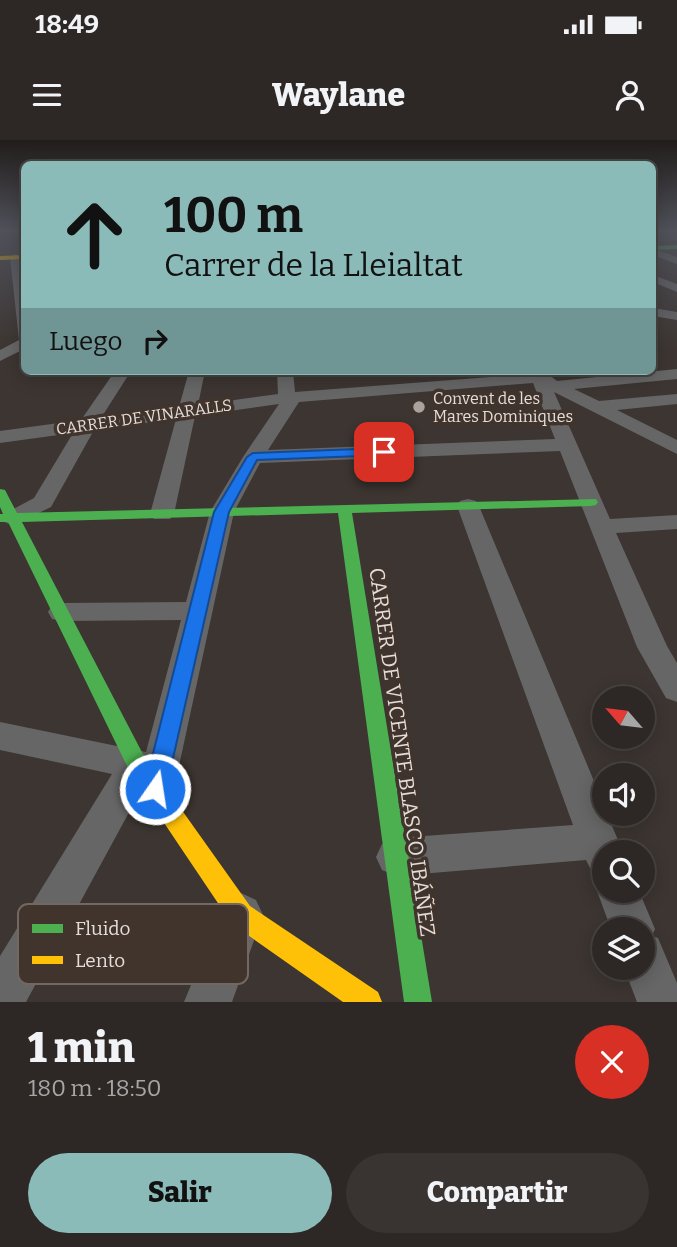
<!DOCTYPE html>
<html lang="es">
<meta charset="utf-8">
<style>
:root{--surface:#2d2825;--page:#393432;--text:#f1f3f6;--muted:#a7a6a7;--line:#484442;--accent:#8bbbb9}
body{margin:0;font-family:Bitter,serif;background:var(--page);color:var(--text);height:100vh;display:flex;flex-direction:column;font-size:26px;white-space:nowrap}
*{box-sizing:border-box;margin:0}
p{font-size:23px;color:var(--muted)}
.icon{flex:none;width:38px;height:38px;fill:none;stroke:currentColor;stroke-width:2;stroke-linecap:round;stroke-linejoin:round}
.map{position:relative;height:862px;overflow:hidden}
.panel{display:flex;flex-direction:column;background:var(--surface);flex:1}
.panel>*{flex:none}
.guide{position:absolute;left:21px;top:21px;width:635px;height:214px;border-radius:10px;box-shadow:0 4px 18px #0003,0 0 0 2px var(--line);background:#8bbbb9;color:#111;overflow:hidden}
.needle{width:46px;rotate:298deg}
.fabs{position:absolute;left:592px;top:546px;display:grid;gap:14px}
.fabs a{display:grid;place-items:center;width:63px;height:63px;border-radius:50%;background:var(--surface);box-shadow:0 4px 18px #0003,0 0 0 2px var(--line);font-size:35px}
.pin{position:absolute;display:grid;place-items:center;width:60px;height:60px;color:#fff;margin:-30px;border-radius:14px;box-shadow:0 4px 10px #0006}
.me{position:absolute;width:77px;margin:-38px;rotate:13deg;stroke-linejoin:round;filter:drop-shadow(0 0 5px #0008)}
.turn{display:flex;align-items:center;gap:24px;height:147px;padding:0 28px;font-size:32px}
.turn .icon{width:91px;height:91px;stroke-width:2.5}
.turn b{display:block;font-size:49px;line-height:60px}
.then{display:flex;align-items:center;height:66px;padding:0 28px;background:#0003;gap:14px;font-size:26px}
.round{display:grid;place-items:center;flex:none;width:74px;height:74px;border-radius:37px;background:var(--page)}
.head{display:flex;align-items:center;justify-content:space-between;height:119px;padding:0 28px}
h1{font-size:42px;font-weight:800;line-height:52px}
.cta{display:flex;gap:14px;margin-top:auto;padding:14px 28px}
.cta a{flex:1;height:80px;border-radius:42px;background:var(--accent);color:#111;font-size:28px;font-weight:800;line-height:80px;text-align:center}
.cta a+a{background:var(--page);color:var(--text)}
.status{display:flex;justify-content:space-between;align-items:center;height:49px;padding:0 35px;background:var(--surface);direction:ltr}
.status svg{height:19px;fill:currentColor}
header{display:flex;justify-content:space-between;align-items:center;height:91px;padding:0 28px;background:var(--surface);font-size:32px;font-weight:800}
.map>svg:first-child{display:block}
</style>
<div class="status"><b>18:49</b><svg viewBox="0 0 49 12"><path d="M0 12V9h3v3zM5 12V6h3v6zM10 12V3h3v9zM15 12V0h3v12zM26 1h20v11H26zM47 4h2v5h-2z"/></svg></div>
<header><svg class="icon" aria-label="menu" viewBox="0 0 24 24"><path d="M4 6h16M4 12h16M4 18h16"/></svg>Waylane<svg class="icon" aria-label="person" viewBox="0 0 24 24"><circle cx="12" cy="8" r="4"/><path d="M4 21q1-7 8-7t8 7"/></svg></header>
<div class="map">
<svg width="677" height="862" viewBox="0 0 677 862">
<rect width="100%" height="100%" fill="#3c3531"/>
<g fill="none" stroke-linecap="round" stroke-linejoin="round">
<g fill="#666667" fill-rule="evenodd">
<path d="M653,109l24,8v7l-24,-9z"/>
<path d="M15,114l5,3 4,31v61l-24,12v-11l19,-10 -9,-83z"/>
<path d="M653,135l24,9v8l-24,-10z"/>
<path d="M653,168l24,4v8l-24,-4z"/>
<path d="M677,229v10l-103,10 25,12 78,-7v10l-60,6 60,30v14l-123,-62 56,127 67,-4v14l-61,4 51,113 10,17v39l-11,-4 -29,-51 -77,-196 -300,12 -26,49 -60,277 -6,11 -13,5 -13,-5 -3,-6 -113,208h-26v-46l112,-182 -112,-24v-28l146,30 35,-132 -119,1 -10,-2 -4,-7 4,-7 10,-2 124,-1 24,-90 33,-55 36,-53 -84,12 -21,98 -4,5h-16l-4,-5 26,-95 -82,11 -43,77 -37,18 -8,-2 -4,-5 4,-5 28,-15 39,-65 -73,10v-12l81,-11 34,-49h16l-30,47 78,-11 10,-36h16l-7,34 80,-11 -1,-23h16l2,21 234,-18 1,-3h14l13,10zM533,243l22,56 -287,11 31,-48z"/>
<path d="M468,359l8,2 3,5 125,299v9h3l16,38h-19v22l-14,-6 -4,-8 -190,16 -14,-6 -6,-13 6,-13 14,-6 177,-13 -116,-319 3,-5z"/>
<path d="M604,736v15h35l16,38 -3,7 6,2 19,45v19h-40l-13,-34h18v-39h-31l-14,-38z"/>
<path d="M241,753l15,7 7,15 -31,87h-48l42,-102z"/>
</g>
<g fill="#4caf50" fill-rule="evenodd">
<path d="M677,105v4l-24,1v-4z"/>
<path d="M0,349l5,1 12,23 579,-14 2,3 -2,3 -5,1 -239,7 80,489h-28l-66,-489 -316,9 123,236 22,34 -3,7c-19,6 -26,-15 -35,-29l-121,-248h-8v-8h3l-3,-7z"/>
</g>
<g fill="#ffc107" fill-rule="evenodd">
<path d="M24,115v4l-24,1v-4z"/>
<path d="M156,642l8,3 86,121 128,86 4,10h-39l-111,-78 -84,-125 -3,-7 3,-7z"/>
</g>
</g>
<path fill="#46403e" d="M653,90l24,2v9h-24z"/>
<path fill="#393432" d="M23,90l1,14 -24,3v-15z"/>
<g fill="#514b48" stroke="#393432" stroke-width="2">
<path d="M0,90h22l-22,2z"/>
<path d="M653,90h15l9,2v2l-22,1 -2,4z"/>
</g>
<linearGradient id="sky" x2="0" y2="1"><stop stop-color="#211d1b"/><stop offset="0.43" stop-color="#50515a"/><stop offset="1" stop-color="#50515a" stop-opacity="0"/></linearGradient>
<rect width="677" height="210" fill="url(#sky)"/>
<path fill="#1a73e8" stroke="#114b97" stroke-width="2" d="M384,308l4,1v6l-131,5 -28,52 -63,277 -3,7 -8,3 -8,-3 -3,-7 70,-277 33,-55 6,-4z"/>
<circle fill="#aaa29e" stroke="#40342d" stroke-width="2.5" cx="419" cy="267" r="7"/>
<g text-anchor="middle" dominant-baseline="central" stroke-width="7" stroke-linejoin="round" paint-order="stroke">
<g font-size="16" fill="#e5ddd9" stroke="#40342d" text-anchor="start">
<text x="433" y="258">Convent de les<tspan x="433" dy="18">Mares Dominiques</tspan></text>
</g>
<g font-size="16" fill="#e5ddd9" stroke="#40342d">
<text transform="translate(144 277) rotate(-8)">CARRER DE VINARALLS</text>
</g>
<g font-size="21" fill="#e5ddd9" stroke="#40342d">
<text transform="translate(402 612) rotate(82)">CARRER DE VICENTE BLASCO IBÁÑEZ</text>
</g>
</g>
<rect x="18" y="764" width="230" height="80" rx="10" fill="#40342d" stroke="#726761" stroke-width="2"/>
<rect x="32" y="784" width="31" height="9" fill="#4caf50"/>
<rect x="32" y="816" width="31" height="8" fill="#ffc107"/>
<g font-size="19" fill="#e5ddd9">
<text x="75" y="795">Fluido</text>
<text x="75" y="827">Lento</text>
</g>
</svg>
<div class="fabs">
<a><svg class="needle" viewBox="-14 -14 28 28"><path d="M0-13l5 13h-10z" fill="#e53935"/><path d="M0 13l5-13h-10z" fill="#a7a6a7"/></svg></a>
<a><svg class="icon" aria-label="sound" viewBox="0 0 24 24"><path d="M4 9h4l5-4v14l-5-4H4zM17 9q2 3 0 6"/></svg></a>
<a><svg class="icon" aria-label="search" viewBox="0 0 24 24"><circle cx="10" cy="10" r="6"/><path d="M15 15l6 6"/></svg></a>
<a><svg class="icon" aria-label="layers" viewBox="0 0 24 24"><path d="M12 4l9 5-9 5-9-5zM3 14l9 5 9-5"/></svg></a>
</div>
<div class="pin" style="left:384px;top:312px;background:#d93025"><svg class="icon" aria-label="arrive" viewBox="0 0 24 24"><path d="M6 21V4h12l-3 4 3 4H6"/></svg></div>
<svg class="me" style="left:155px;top:649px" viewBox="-20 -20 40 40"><circle r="17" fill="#1a73e8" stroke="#fff" stroke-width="3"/><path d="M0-11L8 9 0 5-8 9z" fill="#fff"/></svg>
<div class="guide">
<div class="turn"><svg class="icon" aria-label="ahead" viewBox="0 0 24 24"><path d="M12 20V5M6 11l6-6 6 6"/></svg><div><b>100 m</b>Carrer de la Lleialtat</div></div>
<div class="then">Luego<svg class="icon" aria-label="right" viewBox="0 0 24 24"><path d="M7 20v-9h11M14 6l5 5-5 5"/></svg></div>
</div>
</div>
<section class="panel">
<div class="head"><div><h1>1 min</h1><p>180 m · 18:50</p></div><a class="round" style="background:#d93025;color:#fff"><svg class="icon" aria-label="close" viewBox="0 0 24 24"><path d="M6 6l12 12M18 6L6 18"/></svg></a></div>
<div class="cta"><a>Salir</a><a>Compartir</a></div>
</section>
